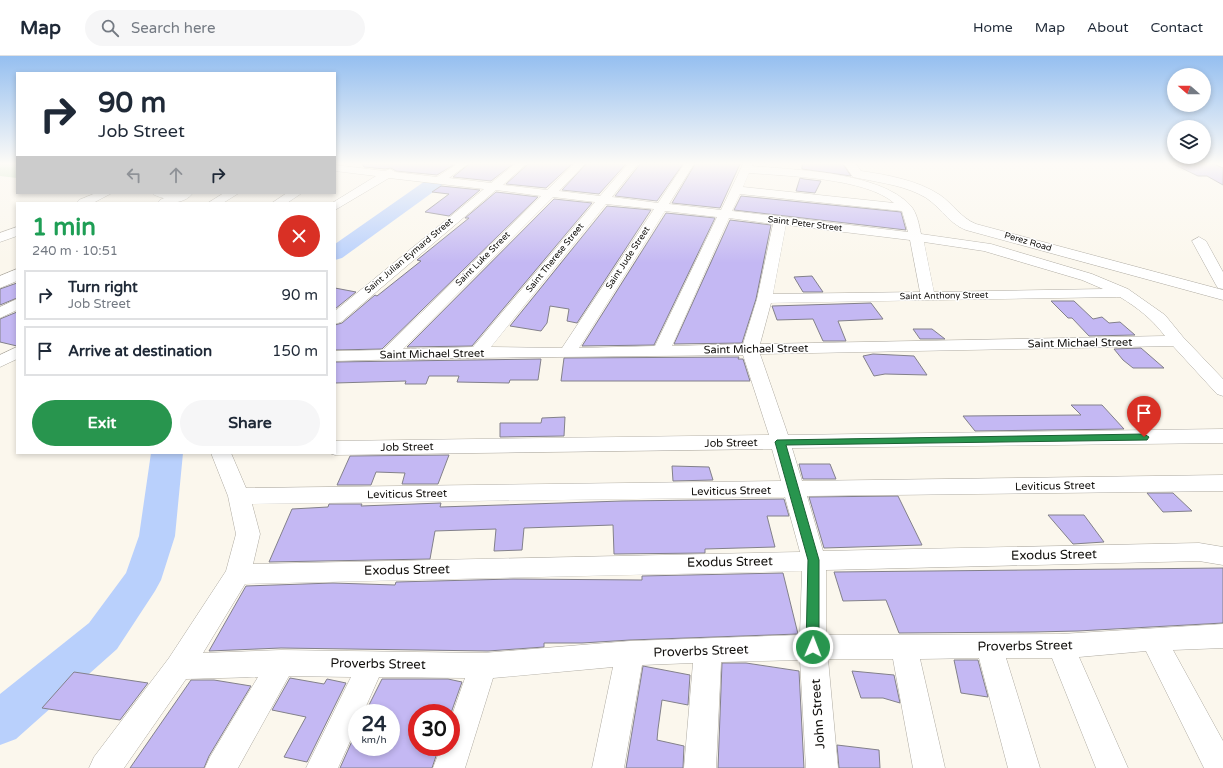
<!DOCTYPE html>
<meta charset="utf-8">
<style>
:root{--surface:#fff;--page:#f6f6f7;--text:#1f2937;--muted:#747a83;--line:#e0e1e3;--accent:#28954e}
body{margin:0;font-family:"Varela Round",sans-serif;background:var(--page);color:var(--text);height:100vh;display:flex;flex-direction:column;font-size:15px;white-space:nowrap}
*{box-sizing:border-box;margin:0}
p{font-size:13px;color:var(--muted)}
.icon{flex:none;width:22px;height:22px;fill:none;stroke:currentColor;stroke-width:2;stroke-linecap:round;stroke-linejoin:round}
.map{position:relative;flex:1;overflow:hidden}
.side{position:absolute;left:16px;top:146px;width:320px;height:252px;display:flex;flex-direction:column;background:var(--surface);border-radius:0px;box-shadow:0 2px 6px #0003}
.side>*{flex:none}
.guide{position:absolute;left:16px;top:16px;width:320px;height:122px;border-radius:0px;box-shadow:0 2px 6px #0003;background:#fff;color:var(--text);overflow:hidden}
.needle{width:26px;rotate:290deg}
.fabs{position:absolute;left:1167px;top:12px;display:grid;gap:8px}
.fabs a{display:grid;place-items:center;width:44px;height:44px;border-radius:50%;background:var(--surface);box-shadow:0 2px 6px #0003;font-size:20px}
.speed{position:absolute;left:348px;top:648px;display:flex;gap:8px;font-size:20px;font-weight:700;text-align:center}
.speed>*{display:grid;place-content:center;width:52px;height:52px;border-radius:50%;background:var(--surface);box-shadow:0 2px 6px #0003;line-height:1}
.speed small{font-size:10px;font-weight:400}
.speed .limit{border:6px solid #d22;background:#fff;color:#111}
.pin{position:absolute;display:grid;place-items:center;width:34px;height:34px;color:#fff;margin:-41px -17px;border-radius:50% 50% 50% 0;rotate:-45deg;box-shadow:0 0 4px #0007}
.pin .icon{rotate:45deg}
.me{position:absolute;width:44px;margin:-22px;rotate:1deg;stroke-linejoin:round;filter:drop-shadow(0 0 3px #0008)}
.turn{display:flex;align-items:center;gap:14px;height:84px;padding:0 16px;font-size:18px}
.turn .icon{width:52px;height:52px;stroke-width:2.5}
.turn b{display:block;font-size:28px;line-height:34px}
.lanes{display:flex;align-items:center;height:38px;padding:0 16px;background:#0003;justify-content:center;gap:20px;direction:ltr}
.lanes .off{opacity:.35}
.round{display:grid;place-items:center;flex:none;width:42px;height:42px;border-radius:21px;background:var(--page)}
.head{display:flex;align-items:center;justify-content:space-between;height:68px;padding:0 16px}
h1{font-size:24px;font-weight:700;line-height:30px;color:#1e9e55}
.action{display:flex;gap:8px;margin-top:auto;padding:8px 16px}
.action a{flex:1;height:46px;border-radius:24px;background:var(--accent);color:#fff;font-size:16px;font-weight:700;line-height:46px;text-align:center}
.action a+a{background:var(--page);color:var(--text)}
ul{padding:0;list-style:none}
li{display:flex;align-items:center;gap:12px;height:50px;margin:0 8px 6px;padding:0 8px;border:2px solid var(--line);border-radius:0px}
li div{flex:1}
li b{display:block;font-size:15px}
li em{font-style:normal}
header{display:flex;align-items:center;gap:24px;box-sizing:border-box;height:56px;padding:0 20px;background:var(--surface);border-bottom:1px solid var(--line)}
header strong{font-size:19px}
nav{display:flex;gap:22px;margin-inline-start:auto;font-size:14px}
.search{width:280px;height:36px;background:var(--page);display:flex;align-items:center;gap:10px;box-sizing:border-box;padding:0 14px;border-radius:22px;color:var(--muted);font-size:15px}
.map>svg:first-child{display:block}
</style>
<header>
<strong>Map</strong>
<div class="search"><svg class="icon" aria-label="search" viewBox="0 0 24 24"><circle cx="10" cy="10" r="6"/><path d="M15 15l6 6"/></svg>Search here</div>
<nav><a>Home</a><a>Map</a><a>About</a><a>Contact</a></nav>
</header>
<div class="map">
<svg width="1223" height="712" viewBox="0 0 1223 712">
<rect width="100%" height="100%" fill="#fbf7ed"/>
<path fill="#bee0b8" d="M0,108h17v14l-17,-2z"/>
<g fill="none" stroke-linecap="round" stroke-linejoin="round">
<g fill="#b9d0fc" fill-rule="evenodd">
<path d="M434,122l6,1 3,4 -3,4 -98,71 -7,2v-16l93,-65z"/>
<path d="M151,397h32l-8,83 -14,44 -6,11 -38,58 -101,90 -16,6v-51l89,-71 37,-50 13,-37z"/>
</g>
</g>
<g fill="#c4b8f3" stroke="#83818a">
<path d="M362,108h93l-18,11 -41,-4 -5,-3 -6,1 -21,-2z"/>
<path d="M469,108h44l-22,17 -38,-4z"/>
<path d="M528,108h-1h45l-26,24 -40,-4z"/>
<path d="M586,108h40l-27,30 -37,-4z"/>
<path d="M640,108h-1h44l-26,37 -42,-5z"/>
<path d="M695,108h45l-20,44 -48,-5z"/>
<path d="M802,108h41l8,12 -49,-7z"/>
<path d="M1173,108h41l9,4v17l-16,-9h-9z"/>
<path d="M800,122l4,1 17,2 -6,12 -19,-2z"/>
<path d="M441,130l39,4 -31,26 -24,-4 24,-18 -17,-2z"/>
<path d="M496,136l42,5 -156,152 -47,1v-25l7,-2 33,-28 2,1 44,-35 -4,-1 52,-42h-4z"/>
<path d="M741,140l160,16 5,18 -172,-20z"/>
<path d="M554,143l38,4 -120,143 -65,1z"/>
<path d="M607,150l44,4 -74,113 -10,-2 2,-12 -19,-3 -3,17 -6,8 -31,-5z"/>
<path d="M666,157l49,5 -61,127 -72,1z"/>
<path d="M730,164l41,5 -15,74 -14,44 -68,1z"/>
<path d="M812,220l11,16h-20l-9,-15z"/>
<path d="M17,227v15l-17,7v-16z"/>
<path d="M335,232l21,4 -21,17z"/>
<path d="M1051,245h23l19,18 9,-2 7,6 11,-1 15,13 -46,1 -17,-18h-4z"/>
<path d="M871,247l12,16 -45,2 8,20h-23l-10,-22 -36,1 -5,-14z"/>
<path d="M17,256v34l-17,-4v-23z"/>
<path d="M913,273h19l13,10h-25z"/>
<path d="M1141,292l23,20h-31l-10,-8 -9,-11z"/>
<path d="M873,298l41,2 13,19 -42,-1 -11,2 -11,-20z"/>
<path d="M739,301l-1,2h5l7,22h-189l3,-23z"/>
<path d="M541,303l-3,21h-28l-1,3 -52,-1 2,-6h-30l-3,8h-21l1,-3 -71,2v-21z"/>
<path d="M1071,349h31l22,24 -149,2 -12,-15 118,-1z"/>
<path d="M565,361l-1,19 -64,1v-14h41l1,-5z"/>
<path d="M449,399l-11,29h-36l3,-11 -29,-1 -5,13h-34l13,-29z"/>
<path d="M799,408h31l6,15h-33z"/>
<path d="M672,410l37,1 4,13 -40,1z"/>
<path d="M1147,437h26l19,18 -29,1z"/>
<path d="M898,440l24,49 -98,3 -15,-51z"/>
<path d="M784,443l5,17h-22l8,31 -70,2v4l-91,1 -1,-29 -89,3 -2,22 -28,1 2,-22 -61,2 -5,28 -161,3 23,-53 36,-2 1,-3h33l-1,2 80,-3 -1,4 182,-6z"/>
<path d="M1048,459h36l20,27 -31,2z"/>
<path d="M1223,512v55l-145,8 -44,1 -135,1 -13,-33 -43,1 -9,-29z"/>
<path d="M783,517l15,61 -168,6 -48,3h-38v4l-56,4 -207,-3 -72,3 37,-65 87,-3 62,2 1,-3 117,-3 129,1v-4z"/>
<path d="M954,604h24l10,37 -27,-4z"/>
<path d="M722,607h24l53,8 5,97h-86z"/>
<path d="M643,610l47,9 -2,30 -26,-5 -4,29 -1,11 27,6 -1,22h-57z"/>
<path d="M852,615l42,4 6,28 -17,-5h-22z"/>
<path d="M74,616l74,11 -28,37 -78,-12z"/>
<path d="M290,622l34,6 3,-5 19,4 -39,79 -23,-5 22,-40 -34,-7z"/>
<path d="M382,623h66l14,3 -11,31h-34v34h22l-7,21h-92l17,-38v17h34v-34h-26z"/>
<path d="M191,624h23l37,6 -42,70 -5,12h-74z"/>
<path d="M837,689l42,5 1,18h-41z"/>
</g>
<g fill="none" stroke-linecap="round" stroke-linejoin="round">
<g stroke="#afaba2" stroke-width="1">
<g id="street">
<path d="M457,108h11l-19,14 42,5 24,-19h11l-23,21 44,5 27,-26h11l-26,27 41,5 28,-32h10l-26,33 46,6 26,-39h10l-25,40 52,6 22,-46h10l-1,2c44,4 127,6 158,39 7,7 9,20 11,29l70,10 101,30 36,15 37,26 18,22 40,42v17l-6,-2 -44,-48 -413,8 28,81 435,-6v14l-431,5 10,33 421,-6v16l-416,5 16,55 376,-8 24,4v18l-24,-4 -373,9v65l235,-1 162,-10v24l-50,2 50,91v27h-19l-58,-117 -67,6 49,111h-32l-44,-110h-46l34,110h-32l-29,-110 -59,1 25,109h-32l-20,-109h-65l10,109h-32l-6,-108 -79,2 -5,106h-32l9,-105 -51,2 -18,103h-32l21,-101 -120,11 -28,90h-32l8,-21h10v-29l14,-40 -86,-1 -16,36h-6v13l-19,42h-32l45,-91 -62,-1 -51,92h-33l5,-11 48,-80 -72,2 -62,89h-35l5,-11 75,-99 57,-87 10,-37 -8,-38 -17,-43h20l15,35 535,-7 -9,-32 -437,6 -6,-2h6v-12l434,-6 -26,-80c-136,2 -272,2 -408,6v-10l48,-1 158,-154 -45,-6 -155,132 -6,2v-13l149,-122 -95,-11 -54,32v-7h-3l44,-27 -41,-5v-6l50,6 5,-2 5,3 42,5zM749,117c38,3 117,5 145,30l-151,-16zM740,138l162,17 6,21 -176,-21zM553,141l42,5 -122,145 -70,2zM606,148l48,5 -92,139 -71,-1zM665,155l52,6 -62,129 -76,2zM729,162l44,6 -16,75 -14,45 -71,2zM786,169l124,15 10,52 -147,2zM924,186l60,9 98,29 21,9 -169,3zM1117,241h3c18,11 32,22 45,39l-405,8 11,-41zM785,441l15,55 -547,12 7,-30 -8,-30zM802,515l-2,64 -170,6 -147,12 -202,-3 -78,3 42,-69z"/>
<path d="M96,137h16l-19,10h-16l2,-3z"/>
<path d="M152,137h31l4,3c-5,6 -30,3 -35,-3z"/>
<path d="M224,137h15l-16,10h-15z"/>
<path d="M287,137h15l-15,10h-15z"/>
<path d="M17,171v9l-17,6v-9z"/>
<path d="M1199,181l7,4 17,31v17l-5,-1 -2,-3 -24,-44z"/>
<path d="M17,243v11l-17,8v-11z"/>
<path d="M17,291v12l-17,8v-12z"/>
</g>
</g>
<g stroke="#afaba2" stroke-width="1">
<g id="secondary">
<path d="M844,108h12l5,7c27,4 56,9 79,24 13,9 21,23 36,29l247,66v10l-257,-70c-19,-7 -28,-28 -47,-36 -21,-10 -44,-12 -66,-17z"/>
<path d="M175,137h18c-8,11 -23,10 -35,10l2,-3z"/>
<path d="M17,213v12l-17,7v-12z"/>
</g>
</g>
<use href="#street" fill="#fff" fill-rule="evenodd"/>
<use href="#secondary" fill="#fff" fill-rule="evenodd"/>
</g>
<linearGradient id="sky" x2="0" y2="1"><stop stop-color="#95bff0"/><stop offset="0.52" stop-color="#fdfbf7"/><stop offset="1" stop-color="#fdfbf7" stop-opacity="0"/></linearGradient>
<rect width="1223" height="207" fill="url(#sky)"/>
<path fill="#28954e" stroke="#1a6133" d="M1144,378l5,3 -2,3 -361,5 33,115v87l-2,4 -4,2 -5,-2 -2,-4 2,-87 -33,-118 2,-2z"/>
<g text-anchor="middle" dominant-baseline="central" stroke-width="3" stroke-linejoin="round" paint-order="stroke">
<g font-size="9" fill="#12100d" stroke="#fff">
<text transform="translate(805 168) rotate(7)">Saint Peter Street</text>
<text transform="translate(1028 186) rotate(16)">Perez Road</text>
<text transform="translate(409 200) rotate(-40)">Saint Julian Eymard Street</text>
<text transform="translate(555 202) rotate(-51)">Saint Therese Street</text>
<text transform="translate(628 202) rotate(-57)">Saint Jude Street</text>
<text transform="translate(483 203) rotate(-45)">Saint Luke Street</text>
<text transform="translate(944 240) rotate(-1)">Saint Anthony Street</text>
</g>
<g font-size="11" fill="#12100d" stroke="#fff">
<text transform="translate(1080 287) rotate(-1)">Saint Michael Street</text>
<text transform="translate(756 293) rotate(-1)">Saint Michael Street</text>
<text transform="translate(432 298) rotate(-1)">Saint Michael Street</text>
<text transform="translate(731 387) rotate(-1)">Job Street</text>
<text transform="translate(407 391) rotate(-1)">Job Street</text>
<text transform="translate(1055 430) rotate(-1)">Leviticus Street</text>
<text transform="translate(731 435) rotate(-1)">Leviticus Street</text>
<text transform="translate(407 438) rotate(-1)">Leviticus Street</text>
</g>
<g font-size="13" fill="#12100d" stroke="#fff">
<text transform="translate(1054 499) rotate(-1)">Exodus Street</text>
<text transform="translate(730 506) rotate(-1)">Exodus Street</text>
<text transform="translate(407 514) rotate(-1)">Exodus Street</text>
<text transform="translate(1025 590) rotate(-1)">Proverbs Street</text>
<text transform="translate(701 595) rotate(-2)">Proverbs Street</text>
<text transform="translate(378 608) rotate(1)">Proverbs Street</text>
<text transform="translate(818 658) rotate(-94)">John Street</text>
</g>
</g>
</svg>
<div class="fabs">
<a><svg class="needle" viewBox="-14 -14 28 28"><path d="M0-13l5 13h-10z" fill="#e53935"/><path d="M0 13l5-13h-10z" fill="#747a83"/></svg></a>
<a><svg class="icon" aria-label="layers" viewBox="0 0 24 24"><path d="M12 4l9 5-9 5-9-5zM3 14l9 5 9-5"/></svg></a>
</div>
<div class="speed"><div>24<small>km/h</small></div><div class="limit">30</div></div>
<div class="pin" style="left:1144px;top:381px;background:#d93025"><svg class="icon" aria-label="arrive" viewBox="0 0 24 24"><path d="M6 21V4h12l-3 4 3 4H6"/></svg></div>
<svg class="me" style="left:813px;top:591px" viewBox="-20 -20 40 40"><circle r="17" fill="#28954e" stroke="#fff" stroke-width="3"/><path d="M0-11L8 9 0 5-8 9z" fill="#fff"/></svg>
<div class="guide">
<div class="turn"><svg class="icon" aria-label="right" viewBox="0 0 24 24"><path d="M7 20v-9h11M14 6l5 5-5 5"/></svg><div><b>90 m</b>Job Street</div></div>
<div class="lanes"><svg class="icon off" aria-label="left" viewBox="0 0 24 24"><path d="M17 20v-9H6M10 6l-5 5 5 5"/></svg><svg class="icon off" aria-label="ahead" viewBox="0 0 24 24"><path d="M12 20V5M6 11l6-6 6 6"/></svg><svg class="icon" aria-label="right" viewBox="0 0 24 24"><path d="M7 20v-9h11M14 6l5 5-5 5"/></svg></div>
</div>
<section class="side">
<div class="head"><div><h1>1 min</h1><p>240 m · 10:51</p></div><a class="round" style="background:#d93025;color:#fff"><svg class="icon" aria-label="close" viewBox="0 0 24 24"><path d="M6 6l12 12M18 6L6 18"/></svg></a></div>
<ul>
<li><svg class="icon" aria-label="right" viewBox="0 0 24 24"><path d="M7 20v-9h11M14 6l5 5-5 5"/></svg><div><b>Turn right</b><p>Job Street</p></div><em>90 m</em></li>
<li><svg class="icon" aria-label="arrive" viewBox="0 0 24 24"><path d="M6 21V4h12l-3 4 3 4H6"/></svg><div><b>Arrive at destination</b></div><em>150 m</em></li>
</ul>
<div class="action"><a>Exit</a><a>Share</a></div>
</section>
</div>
